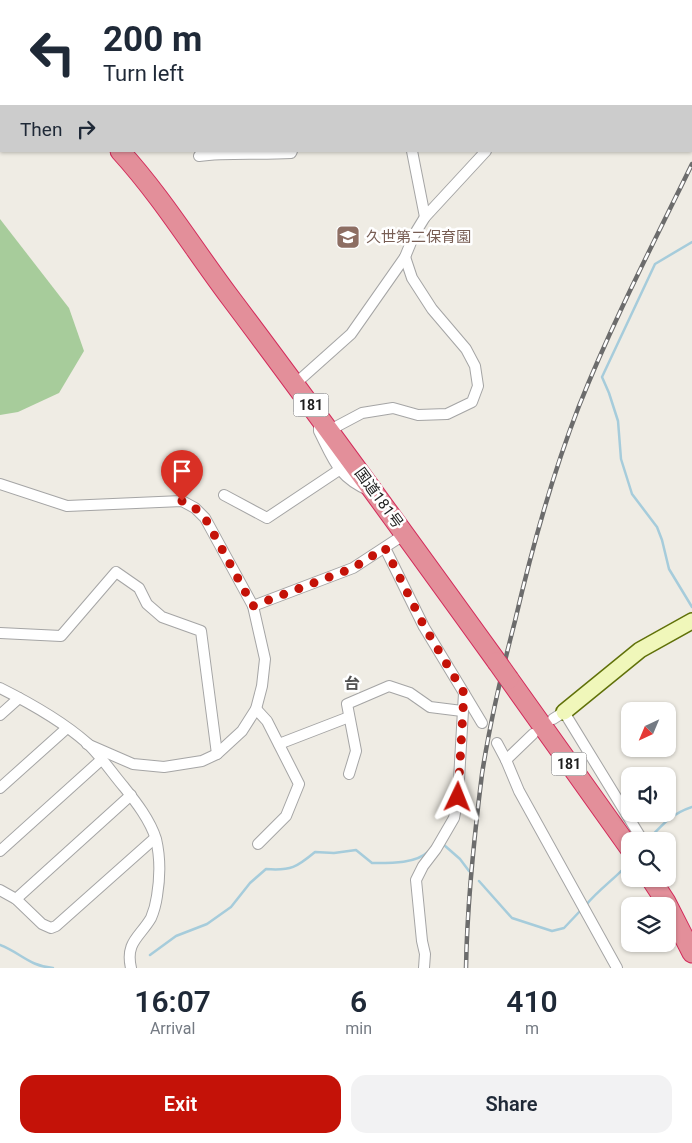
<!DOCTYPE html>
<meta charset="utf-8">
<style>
:root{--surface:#fff;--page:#f2f2f3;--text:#1f2937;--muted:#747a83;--accent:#c41208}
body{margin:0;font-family:Roboto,"Noto Sans JP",sans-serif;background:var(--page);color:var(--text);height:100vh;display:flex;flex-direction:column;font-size:19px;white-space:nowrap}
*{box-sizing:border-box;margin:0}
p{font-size:16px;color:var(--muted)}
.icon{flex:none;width:28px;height:28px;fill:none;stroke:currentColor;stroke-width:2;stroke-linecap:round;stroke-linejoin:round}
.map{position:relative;height:968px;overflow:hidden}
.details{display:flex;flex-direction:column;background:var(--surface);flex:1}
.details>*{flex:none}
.top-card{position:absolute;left:0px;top:0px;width:692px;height:152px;box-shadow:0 1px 4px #0004;background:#fff;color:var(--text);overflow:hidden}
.needle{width:32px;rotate:224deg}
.tools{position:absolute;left:621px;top:702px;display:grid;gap:10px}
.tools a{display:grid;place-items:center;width:55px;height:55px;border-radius:10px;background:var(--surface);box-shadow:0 1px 4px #0004;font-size:25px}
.pin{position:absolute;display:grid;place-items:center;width:42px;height:42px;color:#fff;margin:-51px -21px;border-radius:50% 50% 50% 0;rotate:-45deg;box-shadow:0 0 5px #0007}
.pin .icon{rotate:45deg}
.me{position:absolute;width:55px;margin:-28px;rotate:2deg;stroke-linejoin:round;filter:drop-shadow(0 0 4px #0008)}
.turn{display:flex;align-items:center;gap:18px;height:105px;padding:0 20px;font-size:22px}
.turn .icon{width:65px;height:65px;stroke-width:2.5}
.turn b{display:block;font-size:35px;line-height:42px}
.then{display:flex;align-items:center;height:48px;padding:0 20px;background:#0003;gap:10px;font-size:19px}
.eta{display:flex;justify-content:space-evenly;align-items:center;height:85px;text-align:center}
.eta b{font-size:30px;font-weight:600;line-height:35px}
.action{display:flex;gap:10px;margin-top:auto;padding:10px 20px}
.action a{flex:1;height:58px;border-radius:15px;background:var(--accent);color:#fff;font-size:20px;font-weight:600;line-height:58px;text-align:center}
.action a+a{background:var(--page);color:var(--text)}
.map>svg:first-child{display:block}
</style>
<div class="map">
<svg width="692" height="968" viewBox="0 0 692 968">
<rect width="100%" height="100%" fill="#efece4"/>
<path fill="#fcfede" d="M0,0h242l2,1h-243v37z"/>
<path fill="#a7cc9b" d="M0,219l69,89 15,43 -25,42 -41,19 -18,3z"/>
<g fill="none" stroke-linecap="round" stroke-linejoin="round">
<g stroke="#a6ccdb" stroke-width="2.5">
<path d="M692,242l-37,22 -53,113 7,16 9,28 3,38 11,35 25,33 5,13 7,29 23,38"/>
<path d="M647,841c15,-16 24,-27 45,-34"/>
<path d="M444,845l16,14 9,12"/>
<path d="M479,881l33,37 40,13 12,-3 17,-18"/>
<path d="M586,905c13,-16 30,-27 44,-43"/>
<path d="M0,945c21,8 29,21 53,23"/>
<path d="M150,955l26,-19 31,-12 24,-17 19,-24 16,-14c25,2 31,-2 49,-17l19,1 22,-3 16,13c17,0 43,1 56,-11"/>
</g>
<g stroke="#a5a5a5" stroke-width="12">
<g id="street">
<path d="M319,0l1,1"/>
<path d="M598,0l2,1"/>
<path d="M630,1l2,-1"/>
<path d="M412,151l13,66"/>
<path d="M199,156c30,-4 61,-1 92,-3l1,-2"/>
<path d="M295,384l56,-50 54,-77 9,-22 11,-18 61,-66"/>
<path d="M319,425v6c15,30 19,46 51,60"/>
<path d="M330,430l32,-17 31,-5 25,7 29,-1 25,-12 6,-16 -3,-20 -9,-17 -34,-40 -20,-31 -7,-21"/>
<path d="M0,484l67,22 115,-5 13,7 10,10 48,88 12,53 -3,27 -6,23 -14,22 -25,23 -15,7 -38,6 -31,-3 -46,-20"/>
<path d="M224,495l43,23 72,-48"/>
<path d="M385,548l39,79 40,66 -6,104 -4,21 -18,31 -13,17 -7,14 6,61 3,13 -1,14"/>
<path d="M253,606l100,-38 52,-34"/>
<path d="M0,633l61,3 55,-64 23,16 8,16 15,13 39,14 16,123"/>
<path d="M0,688c30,15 62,33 87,55 14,13 25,30 37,44 12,15 26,33 32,52 4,17 4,39 1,57 -1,7 -3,15 -6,22 -11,19 -26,24 -20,50"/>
<path d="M464,693l18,30"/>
<path d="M256,709l11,12 32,63 -13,32 -28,28"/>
<path d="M0,715l19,-17"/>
<path d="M553,719l11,-7 79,129"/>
<path d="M533,734l-27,26 13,31 98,177"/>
<path d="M497,743l9,17"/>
<path d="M279,744l70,-27"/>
<path d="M349,774l7,-23 -9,-47 42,-18 21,7 20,14 32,4"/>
<path d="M0,788l67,-60"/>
<path d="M0,851l101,-91"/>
<path d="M0,890l16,9 26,25 9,4 5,-2 99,-88"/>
<path d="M16,899l115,-104"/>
</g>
</g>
<g stroke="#607109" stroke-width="18">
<path id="secondary" d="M564,712l76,-62 52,-29"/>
</g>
<g stroke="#d32b5b" stroke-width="21">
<g id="highway">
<path d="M0,49l1,1"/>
<path d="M120,151c41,45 73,97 109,145 91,121 180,244 268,366"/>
<path d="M509,679l121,170"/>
<path d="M651,879l15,23 26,51"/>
</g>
</g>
<use href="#street" stroke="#fff" stroke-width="10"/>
<use href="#secondary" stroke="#f0f7ba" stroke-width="15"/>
<use href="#highway" stroke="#e38f9a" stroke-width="19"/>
<g stroke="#6c6c6c" stroke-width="4.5">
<path id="rail" d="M466,968c1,-64 8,-130 16,-194 8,-52 20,-103 33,-153 17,-73 37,-146 64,-215 33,-83 74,-162 113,-242"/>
</g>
<use href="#rail" stroke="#fff" stroke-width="2.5" stroke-dasharray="8" stroke-linecap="butt"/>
<g stroke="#d32b5b" stroke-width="21" stroke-linecap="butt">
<path id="highway-bridge" d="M497,662l12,17"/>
</g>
<use href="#highway-bridge" stroke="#e38f9a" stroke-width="19"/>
</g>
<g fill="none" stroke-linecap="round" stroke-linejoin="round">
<path stroke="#c41208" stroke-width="9" stroke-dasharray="0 16.2" d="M182,501l13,7 10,10 48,88 100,-38 32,-20 39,78 40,67 -6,104"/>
</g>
<defs>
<g id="school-square" transform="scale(1.25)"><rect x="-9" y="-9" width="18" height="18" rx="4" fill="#8d6e63" stroke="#fff"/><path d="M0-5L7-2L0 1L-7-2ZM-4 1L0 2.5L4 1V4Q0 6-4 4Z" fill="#fff"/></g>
</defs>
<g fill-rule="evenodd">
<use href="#school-square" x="348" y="237"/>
</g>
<g text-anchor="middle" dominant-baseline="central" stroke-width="5" stroke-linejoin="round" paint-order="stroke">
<g fill="#fff" stroke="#626262" stroke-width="1">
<rect x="293.5" y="393.5" width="35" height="23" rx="4"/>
<rect x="551.5" y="752.5" width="35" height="23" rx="4"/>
</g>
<g font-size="14" font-weight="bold" fill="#1e1e1e">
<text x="311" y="405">181</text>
<text x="569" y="764">181</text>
</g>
<g font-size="15" fill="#785e54" stroke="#fff" text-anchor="start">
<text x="366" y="237">久世第二保育園</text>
</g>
<g font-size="15" fill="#1e1e1e" stroke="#fff">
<text transform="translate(379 498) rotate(54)">国道181号</text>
</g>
<g font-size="16" font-weight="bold" fill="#515151" stroke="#fff">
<text x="352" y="683">台</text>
</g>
</g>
</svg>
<div class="tools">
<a><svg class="needle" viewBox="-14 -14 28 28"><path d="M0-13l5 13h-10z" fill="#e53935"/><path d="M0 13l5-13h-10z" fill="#747a83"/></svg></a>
<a><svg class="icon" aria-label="sound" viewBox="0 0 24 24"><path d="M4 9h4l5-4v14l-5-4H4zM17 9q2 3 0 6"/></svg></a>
<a><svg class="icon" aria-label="search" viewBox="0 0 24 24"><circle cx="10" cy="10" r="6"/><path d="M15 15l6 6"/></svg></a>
<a><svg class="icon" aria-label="layers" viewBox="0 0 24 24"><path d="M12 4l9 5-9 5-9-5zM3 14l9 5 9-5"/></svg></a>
</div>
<div class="pin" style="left:182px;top:501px;background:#d93025"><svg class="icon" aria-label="arrive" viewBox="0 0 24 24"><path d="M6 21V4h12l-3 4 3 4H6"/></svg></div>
<svg class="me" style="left:458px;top:797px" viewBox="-20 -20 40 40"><path d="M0-17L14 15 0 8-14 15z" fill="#c41208" stroke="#fff" stroke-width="4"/></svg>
<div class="top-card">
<div class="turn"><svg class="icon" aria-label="left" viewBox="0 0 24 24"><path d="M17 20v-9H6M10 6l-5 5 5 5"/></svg><div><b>200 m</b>Turn left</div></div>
<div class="then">Then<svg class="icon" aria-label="right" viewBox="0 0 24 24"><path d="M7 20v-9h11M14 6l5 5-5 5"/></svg></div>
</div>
</div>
<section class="details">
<div class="eta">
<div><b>16:07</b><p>Arrival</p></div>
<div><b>6</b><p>min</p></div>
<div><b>410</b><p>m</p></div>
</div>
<div class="action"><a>Exit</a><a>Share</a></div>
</section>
